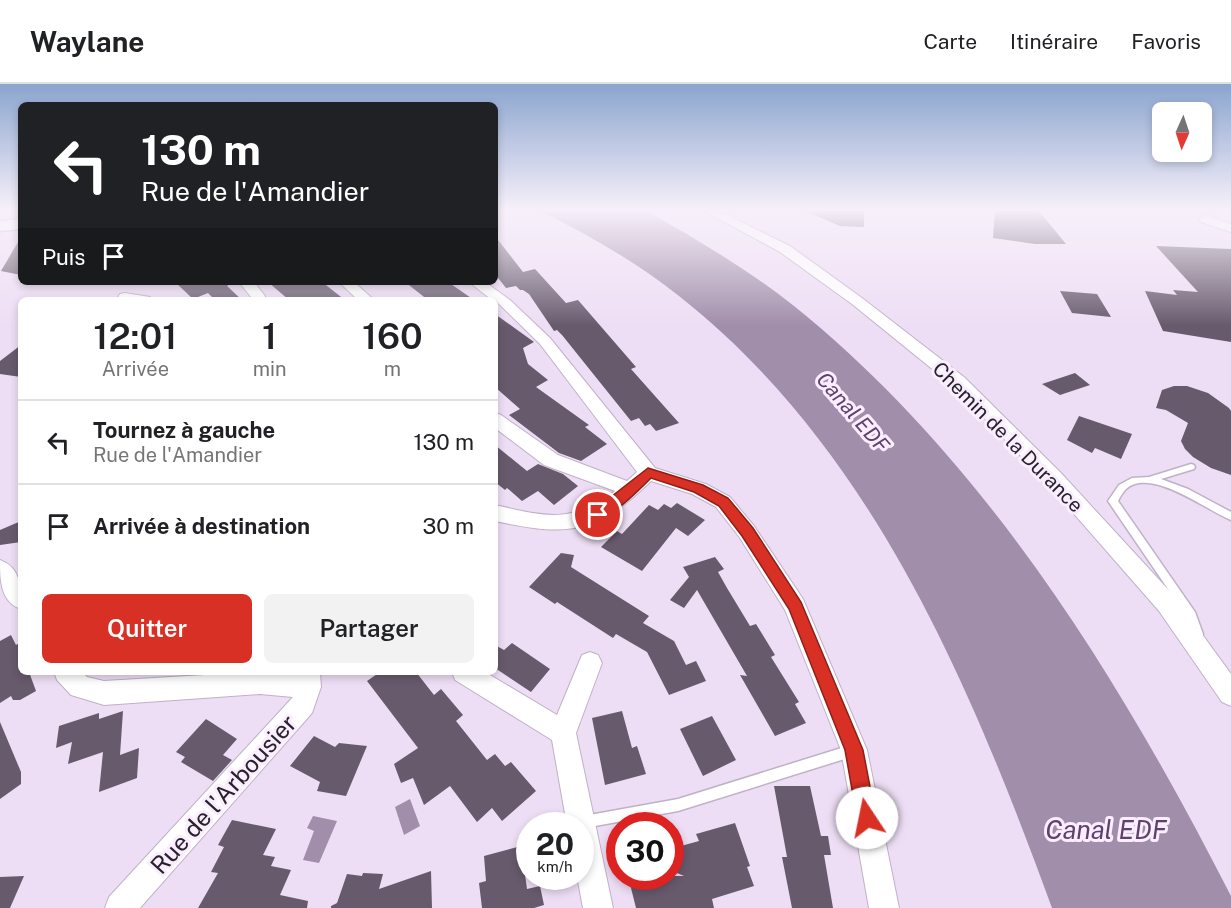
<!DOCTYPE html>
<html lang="fr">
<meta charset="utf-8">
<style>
:root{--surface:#fff;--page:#f2f2f2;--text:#202124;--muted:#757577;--line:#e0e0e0;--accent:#d93025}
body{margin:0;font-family:"Public Sans",sans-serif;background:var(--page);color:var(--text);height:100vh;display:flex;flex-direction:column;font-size:22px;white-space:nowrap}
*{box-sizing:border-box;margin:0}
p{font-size:20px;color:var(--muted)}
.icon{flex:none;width:33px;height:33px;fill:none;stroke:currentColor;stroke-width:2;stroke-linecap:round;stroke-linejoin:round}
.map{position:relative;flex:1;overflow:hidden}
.sheet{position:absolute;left:18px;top:213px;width:480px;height:378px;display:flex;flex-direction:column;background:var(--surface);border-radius:9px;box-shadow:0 3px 9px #0003}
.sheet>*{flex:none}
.banner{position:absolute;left:18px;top:18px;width:480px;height:183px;border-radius:9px;box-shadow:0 3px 9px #0003;background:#202124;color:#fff;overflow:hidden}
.needle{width:39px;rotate:183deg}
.buttons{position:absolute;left:1152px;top:18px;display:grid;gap:12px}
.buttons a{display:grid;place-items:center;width:60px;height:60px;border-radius:9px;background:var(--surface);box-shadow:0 3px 9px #0003;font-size:30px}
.speed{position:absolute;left:516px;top:728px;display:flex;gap:12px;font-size:30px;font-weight:700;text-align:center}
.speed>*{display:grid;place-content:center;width:78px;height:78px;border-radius:50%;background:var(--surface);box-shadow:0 3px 9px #0003;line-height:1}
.speed small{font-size:15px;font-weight:400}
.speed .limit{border:9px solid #d22;background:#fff;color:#111}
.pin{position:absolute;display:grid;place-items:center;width:51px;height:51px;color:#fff;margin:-26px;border:3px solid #fff;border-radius:50%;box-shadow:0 2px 6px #0007}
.me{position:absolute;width:66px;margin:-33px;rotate:349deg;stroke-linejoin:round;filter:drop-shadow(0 0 4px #0008)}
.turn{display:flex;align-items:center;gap:21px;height:126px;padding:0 24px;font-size:27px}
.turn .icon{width:78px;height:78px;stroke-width:2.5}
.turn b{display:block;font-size:42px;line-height:51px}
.then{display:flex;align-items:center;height:57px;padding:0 24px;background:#0003;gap:12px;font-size:22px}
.eta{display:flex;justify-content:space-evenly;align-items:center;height:102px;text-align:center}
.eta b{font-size:36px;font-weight:600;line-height:42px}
.primary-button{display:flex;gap:12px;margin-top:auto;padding:12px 24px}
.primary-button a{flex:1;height:69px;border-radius:9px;background:var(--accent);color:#fff;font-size:24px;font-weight:600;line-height:69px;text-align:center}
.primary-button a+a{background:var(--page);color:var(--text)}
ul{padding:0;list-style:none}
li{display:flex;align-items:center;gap:18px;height:84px;padding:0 24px;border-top:2px solid var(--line)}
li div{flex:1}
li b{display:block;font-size:22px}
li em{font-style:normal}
header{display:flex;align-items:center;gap:36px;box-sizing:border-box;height:84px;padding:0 30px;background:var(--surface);border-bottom:2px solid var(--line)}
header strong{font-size:28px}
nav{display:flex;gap:33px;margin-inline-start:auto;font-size:21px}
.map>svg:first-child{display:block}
</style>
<header>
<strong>Waylane</strong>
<nav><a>Carte</a><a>Itinéraire</a><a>Favoris</a></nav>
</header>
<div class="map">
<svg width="1231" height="824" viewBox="0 0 1231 824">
<rect width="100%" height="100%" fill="#eedef5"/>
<g fill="#a18eaa">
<path d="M540,127h106l6,3c49,28 98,57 142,92 192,155 326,373 437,590v12h-179c-82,-224 -180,-460 -373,-612 -43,-34 -90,-61 -139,-85z"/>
<path d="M410,715l10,27 -16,9 -9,-28z"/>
<path d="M313,732l24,5 -18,42 -16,-3 11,-29 -7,-3z"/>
</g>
<g fill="#675a6d">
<path d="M805,127h59v16l-24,-1z"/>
<path d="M995,127h44l27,33h-31l-42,-6z"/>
<path d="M495,152l28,36 12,-3 31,34 12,-3 58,67 -5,2 48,54 -23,8 -6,-7 -5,2 -6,-8 -8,3 -69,-86 -5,-5 -3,1 -25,-37 -6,-4h-3l-4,-4 -10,2 -11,-14z"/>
<path d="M21,153v38l-20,-4z"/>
<path d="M1156,162l75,3v93l-68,-11 -18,-40 32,4 -4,-5 25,2z"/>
<path d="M175,198h59l-7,4 15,14h-27l-7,-7 -15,6z"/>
<path d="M268,198h54l23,18h-56z"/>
<path d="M405,198h43l26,18h-46z"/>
<path d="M1060,207l37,3 14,23 -39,-4z"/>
<path d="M495,230l39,28 -11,6 5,16 20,16 -12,7 53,38 -4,2 22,17 -26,17 -22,-8 -50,-38 11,-6 -25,-22z"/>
<path d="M21,261v32l-21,-3v-13z"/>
<path d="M1075,289l15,12 -30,10 -18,-11z"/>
<path d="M1174,302h13l21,7 21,15 2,3v64l-20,-7 -18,-11 -8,-8 -4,-8 7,-18 -22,-13 -10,-2 6,-18z"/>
<path d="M1079,332l53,18 -11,25 -26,-11 -3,5 -25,-13z"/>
<path d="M495,361l32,26 11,-7 25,10 15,12 -24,19 -16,-14 -16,10 -15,-13 -2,2 -10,-8z"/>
<path d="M677,419l28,17 -17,16 -12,-8 -34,43 -41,-24 16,-16 5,3 27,-29 9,5 6,-6 7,4z"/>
<path d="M21,437v21l-21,3v-15z"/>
<path d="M561,469l13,2 -3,12 78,49 -6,7 31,18 12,24 10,-4 10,20 -37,14 -22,-43 -31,-18 -3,4 -56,-36 -2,2 -26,-17z"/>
<path d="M715,473l9,12 -6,3 9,16 23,38 6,-2 19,31 -4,2 28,45 -4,2 11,19 -31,13 -35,-61 7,1 -50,-86 -13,18 -14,-8 19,-23 -6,-10z"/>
<path d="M11,551l5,10 5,-3v30h8l7,19 -16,9h-7l-2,-4 -11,7v-62z"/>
<path d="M512,559l38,26 -19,23 -36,-24v-23l9,5z"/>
<path d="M380,588h36l18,23 7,-6 22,26 -7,6 31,39 8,-6 10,12 6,-4 25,29 -34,30 -10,-13 -15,14 -27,-36 -26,19 -11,-27 -12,5 -7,-19 24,-16 -51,-67z"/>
<path d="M123,627l-3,44 19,-7 -2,30 -38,14 4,-40 -35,12 4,-22 -16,6 3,-22 40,-13v6z"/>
<path d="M622,627l10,37 5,-2 9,28 -41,11 -13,-67z"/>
<path d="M712,632l24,44 -33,16 -23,-47z"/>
<path d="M206,635l31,20 -14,16 9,5 -19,21 -32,-19 4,-5 -9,-5z"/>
<path d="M0,638l21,50v12l-21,15z"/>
<path d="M314,652l21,11 4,-4 28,3 -21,50 -29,-5 3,-9 -30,-16z"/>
<path d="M774,702h36l11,50h7l3,19h-7l9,53h-41l-10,-51h5z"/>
<path d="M232,736l44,9 -13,26 12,2 -4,9 20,4 -11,25 28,6 -1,7h-109l20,-35 -7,-1 13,-25 -6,-2z"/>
<path d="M735,739l15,43 -3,1 7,19 -42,13 2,9h-78l-8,-32h56l-7,-3 -7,-24 29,-8 -3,-7z"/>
<path d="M521,762l6,43 13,-3 4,19 -10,3h-52l-3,-25 7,-2 -2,-25z"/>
<path d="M431,787l1,37h-101v-2l6,-3 10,-29 15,2 1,-3 20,1 -4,15z"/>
<path d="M24,792l-14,32h-10v-31z"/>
</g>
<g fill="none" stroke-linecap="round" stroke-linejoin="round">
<g stroke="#bfb1c6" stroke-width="3">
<g id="service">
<path d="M1191,380l3,1 1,2 -1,2 -33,10 27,10 43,23v8c-25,-10 -80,-53 -105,-31 -3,3 -6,8 -8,12l77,111 8,22 -1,3 -4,2 -4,-2 -7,-20 -79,-116 11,-16 13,-7 17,-1z"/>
<path d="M851,661l4,2 2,4 -2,4 -4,2 -173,54 -94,17 -4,-1 -2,-5 1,-5 5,-1 94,-17z"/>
</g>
</g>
<g stroke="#bfb1c6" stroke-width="2">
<g id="minor">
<path d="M704,127h15l71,35 72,52 102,79 97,96 114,124 56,77v32l-9,-4 -63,-91 -112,-128 -95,-98 -100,-81 -72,-52z"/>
<path d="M1205,131l26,9v8l-30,-10 -2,-3z"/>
<path d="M239,198h15l11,14v4h-14v-3z"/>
<path d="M339,198h15l20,18h-16z"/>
<path d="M469,198h16l25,18 40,38 105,130 51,16 24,13 24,29 49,73 64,151 32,158h-30l-28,-158 -56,-140 -45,-72 -24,-31 -24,-13 -41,-13c-55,53 -82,56 -156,40v-16c49,11 77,20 120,-14l-71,-26 -49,-37v-15l6,2 57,40 69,26 10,-9 -97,-128 -45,-44h-3z"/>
<path d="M125,209l25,4 2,3h-32l-2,-3 2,-3z"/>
<path d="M0,476c22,8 21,30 21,49 -21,-7 -21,-30 -21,-49z"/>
<path d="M590,568l8,3 4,8 -26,70 37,175h-30l-6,-32h3v-51h-13l-15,-85 -97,-60 -3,-8h33l72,43 25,-60z"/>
<path d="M54,588h28l5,5 17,4 151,-9 41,3v-3h24l1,15 -9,26 -172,195h-35l4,-11 184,-200 -33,-3 -156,11 -33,-10 -14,-15z"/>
</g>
</g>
<g stroke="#bfb1c6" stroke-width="3">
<path id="tertiary" d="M21,135v10l-21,2v-10z"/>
</g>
<use href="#service" fill="#fff" fill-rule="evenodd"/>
<use href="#minor" fill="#fff" fill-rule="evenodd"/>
<use href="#tertiary" fill="#fff" fill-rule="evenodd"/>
</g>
<linearGradient id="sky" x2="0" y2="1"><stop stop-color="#8ba5cf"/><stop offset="0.52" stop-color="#f7f0fa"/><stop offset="1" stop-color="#f7f0fa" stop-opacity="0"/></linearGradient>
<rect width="1231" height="242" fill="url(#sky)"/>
<path fill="#d93025" stroke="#8d1f18" stroke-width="1.5" d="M648,384l55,17 25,13 25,30 48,74 62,148 13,68 -2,7 -7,2 -7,-2 -3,-7 -12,-68 -56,-141 -47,-73 -23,-30 -25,-14 -43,-14c-11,11 -44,45 -58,41l-2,-4 2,-4z"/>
<g text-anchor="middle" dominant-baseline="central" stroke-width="6" stroke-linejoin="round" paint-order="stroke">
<g font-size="20" fill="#28222a" stroke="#f9edff">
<text transform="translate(1008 353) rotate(45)">Chemin de la Durance</text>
</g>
<g font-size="21" font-style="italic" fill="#5f416b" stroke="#f9edff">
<text transform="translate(853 328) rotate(49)">Canal EDF</text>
</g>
<g font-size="24" fill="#28222a" stroke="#f9edff">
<text transform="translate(223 710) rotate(-48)">Rue de l'Arbousier</text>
</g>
<g font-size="26" font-style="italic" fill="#5f416b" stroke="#f9edff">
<text x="1106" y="745">Canal EDF</text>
</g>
</g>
</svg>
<div class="buttons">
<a><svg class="needle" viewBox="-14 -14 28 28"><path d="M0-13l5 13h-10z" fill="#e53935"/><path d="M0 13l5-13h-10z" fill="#757577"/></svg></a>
</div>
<div class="speed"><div>20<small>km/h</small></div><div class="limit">30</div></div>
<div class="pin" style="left:598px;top:431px;background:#d93025"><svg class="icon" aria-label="arrive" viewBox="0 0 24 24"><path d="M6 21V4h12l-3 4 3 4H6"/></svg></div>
<svg class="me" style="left:867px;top:734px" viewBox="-20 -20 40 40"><circle r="19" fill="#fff"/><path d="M0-13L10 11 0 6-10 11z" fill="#d93025"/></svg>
<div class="banner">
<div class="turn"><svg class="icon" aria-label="left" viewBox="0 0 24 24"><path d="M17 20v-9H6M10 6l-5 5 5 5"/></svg><div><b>130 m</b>Rue de l'Amandier</div></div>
<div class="then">Puis<svg class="icon" aria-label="arrive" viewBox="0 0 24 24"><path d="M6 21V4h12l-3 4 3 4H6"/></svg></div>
</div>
<section class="sheet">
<div class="eta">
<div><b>12:01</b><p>Arrivée</p></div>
<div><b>1</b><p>min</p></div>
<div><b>160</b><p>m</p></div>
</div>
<ul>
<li><svg class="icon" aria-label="left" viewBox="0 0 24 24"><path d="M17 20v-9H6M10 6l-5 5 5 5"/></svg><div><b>Tournez à gauche</b><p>Rue de l'Amandier</p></div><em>130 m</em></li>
<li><svg class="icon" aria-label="arrive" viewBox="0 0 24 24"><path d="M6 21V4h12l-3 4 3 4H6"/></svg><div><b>Arrivée à destination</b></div><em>30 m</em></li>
</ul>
<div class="primary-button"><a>Quitter</a><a>Partager</a></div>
</section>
</div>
